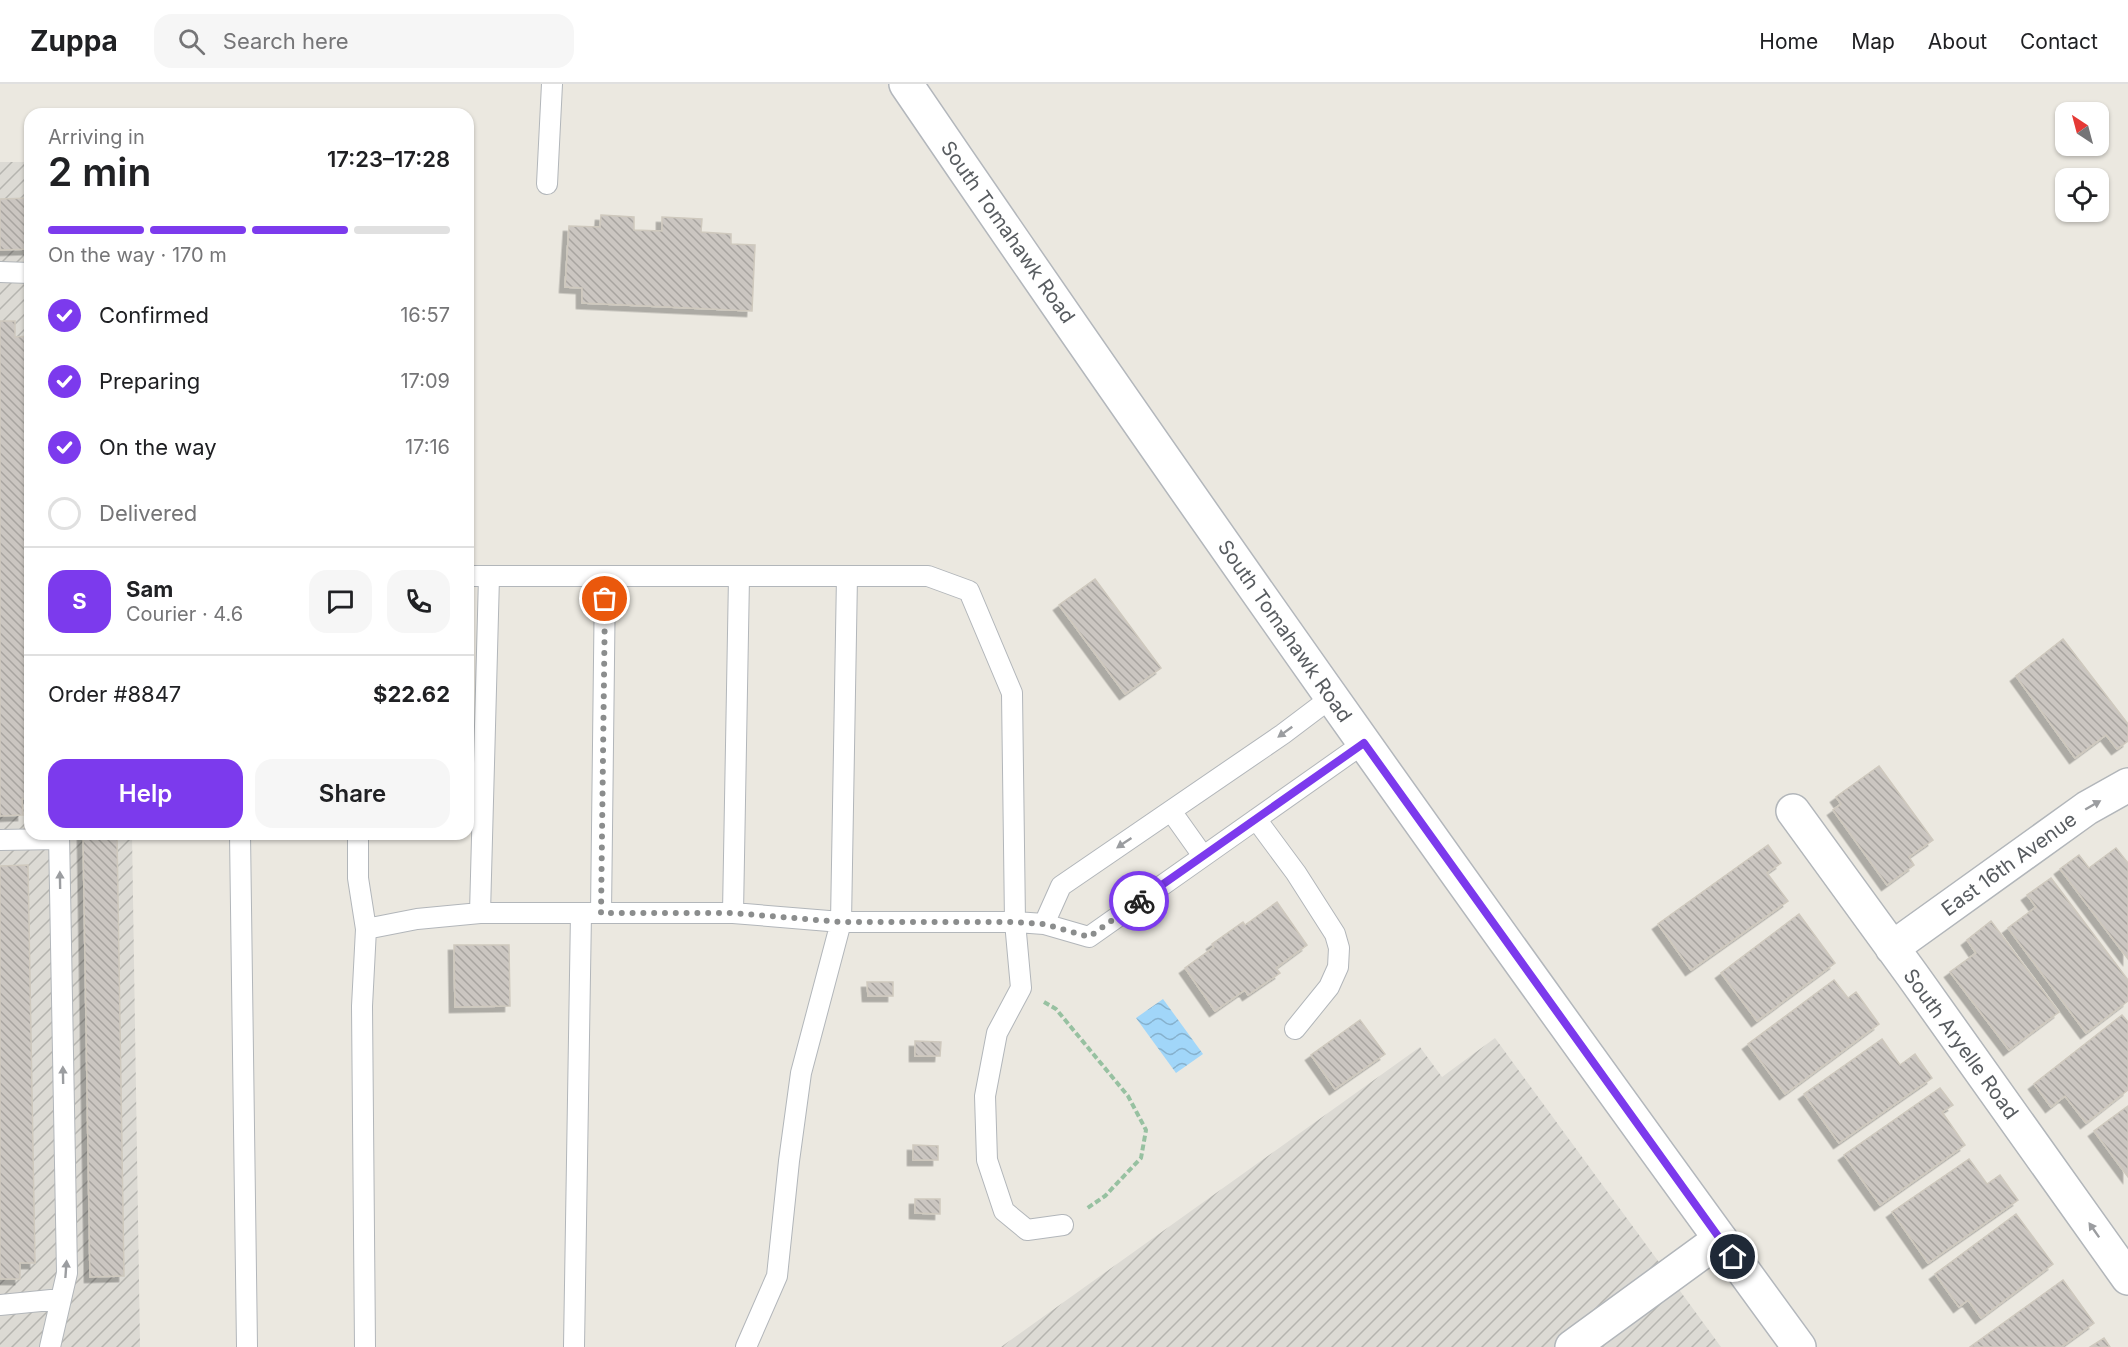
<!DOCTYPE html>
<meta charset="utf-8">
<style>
body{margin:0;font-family:Inter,sans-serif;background:#f6f6f6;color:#202124;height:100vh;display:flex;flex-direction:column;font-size:22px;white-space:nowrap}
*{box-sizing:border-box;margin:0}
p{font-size:20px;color:#757577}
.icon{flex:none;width:33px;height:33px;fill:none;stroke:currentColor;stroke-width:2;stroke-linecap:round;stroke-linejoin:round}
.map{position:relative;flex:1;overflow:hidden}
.side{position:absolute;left:24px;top:24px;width:450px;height:732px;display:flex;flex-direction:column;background:#fff;border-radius:18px;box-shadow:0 2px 4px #0004}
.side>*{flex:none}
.needle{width:39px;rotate:324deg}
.fabs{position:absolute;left:2055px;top:18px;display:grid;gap:12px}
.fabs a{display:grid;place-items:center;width:54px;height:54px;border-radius:12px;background:#fff;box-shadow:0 2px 4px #0004;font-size:30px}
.pin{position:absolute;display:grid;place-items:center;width:51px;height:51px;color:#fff;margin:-26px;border:3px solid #fff;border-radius:50%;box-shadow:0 2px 6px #0007}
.courier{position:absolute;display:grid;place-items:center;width:60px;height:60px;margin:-30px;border:4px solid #7c3aed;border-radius:50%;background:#fff;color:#222;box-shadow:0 2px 8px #0007}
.overview em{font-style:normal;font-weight:600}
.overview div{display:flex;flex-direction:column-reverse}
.overview{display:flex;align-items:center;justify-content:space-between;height:102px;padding:0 24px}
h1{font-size:39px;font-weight:600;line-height:45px}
.bar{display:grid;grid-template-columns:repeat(4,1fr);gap:9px 6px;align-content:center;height:72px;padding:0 24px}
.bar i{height:8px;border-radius:4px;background:#e0e0e0}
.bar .selected{background:#7c3aed}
.bar p{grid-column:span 4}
.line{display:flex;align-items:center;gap:15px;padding:0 24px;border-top:2px solid #e0e0e0}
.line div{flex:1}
.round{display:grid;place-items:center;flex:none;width:63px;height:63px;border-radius:18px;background:#f6f6f6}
ol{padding:0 24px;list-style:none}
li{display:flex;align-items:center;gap:18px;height:66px}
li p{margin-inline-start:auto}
li .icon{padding:6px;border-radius:50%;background:#7c3aed;color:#fff;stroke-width:4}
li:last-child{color:#757577}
li i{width:33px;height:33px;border:3px solid #e0e0e0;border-radius:50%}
.cta{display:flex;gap:12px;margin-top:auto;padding:12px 24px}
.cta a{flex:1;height:69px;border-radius:18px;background:#7c3aed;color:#fff;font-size:24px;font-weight:600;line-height:69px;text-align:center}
.cta a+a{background:#f6f6f6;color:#202124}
header{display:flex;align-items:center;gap:36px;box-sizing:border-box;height:84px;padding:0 30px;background:#fff;border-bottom:2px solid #e0e0e0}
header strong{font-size:28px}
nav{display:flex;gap:33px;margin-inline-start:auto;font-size:21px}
.search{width:420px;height:54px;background:#f6f6f6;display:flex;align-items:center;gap:15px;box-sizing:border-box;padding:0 21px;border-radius:18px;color:#757577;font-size:22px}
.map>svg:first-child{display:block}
</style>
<header>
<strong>Zuppa</strong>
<div class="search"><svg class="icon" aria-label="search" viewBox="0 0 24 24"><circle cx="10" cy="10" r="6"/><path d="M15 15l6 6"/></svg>Search here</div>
<nav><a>Home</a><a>Map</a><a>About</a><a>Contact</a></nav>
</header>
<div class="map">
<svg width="2128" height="1263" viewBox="0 0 2128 1263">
<defs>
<pattern id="industrial-furrows" width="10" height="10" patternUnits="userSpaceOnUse" patternTransform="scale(1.5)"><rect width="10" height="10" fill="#dcdad4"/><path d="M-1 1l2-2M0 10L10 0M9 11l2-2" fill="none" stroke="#b5b4af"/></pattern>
<pattern id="water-waves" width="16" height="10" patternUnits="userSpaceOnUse" patternTransform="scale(1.5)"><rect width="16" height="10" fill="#a1d6f9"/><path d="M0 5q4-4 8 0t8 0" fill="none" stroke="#86b1cd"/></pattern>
<pattern id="building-back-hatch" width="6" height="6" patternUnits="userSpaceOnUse" patternTransform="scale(1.5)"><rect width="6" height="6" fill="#cbc6c1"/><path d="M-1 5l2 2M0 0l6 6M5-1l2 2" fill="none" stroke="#a8a4a0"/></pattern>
<filter id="shadow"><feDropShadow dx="-5.5" dy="5.5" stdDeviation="0" flood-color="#0004"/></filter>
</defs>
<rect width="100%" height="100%" fill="#ebe8e0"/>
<path fill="url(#industrial-furrows)" d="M0,78H30V750H132L140,1263H0Z
M1495,954L1721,1263H1001L1420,963L1442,993Z"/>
<path fill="url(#water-waves)" d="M1163,915L1203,970L1176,989L1136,934Z"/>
<path fill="url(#building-back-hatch)" stroke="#cfc9be" stroke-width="1.5" filter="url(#shadow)" d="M30,114V165L0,166V115Z
M601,131L634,133V146L662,147V133L702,135L701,148L731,150V160L755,161L752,227L582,219V204L565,203L569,142L600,143Z
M0,237H15V253L29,252L30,308V714L22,715L23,731L0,732Z
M1095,495L1161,584L1125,610L1059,521Z
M2063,555L2128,640V657L2117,665L2106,651L2075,674L2016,592Z
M1879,682L1933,756L1909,773L1914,781L1887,801L1833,726L1841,720L1836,713Z
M83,750H117L124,1192L90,1193Z
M1768,761L1781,779L1767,789L1788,817L1691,886L1658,840Z
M2116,764L2128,779V875L2060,785L2079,771L2089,784Z
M28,781L35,1179H20V1195H0V782Z
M2051,794L2128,896V917L2086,949L2008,844L2036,823L2027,811Z
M1277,818L1307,861L1276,884L1280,889L1248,911L1245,906L1215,927L1185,884L1214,863L1212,860L1243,838L1245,841Z
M1799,830L1835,879L1757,937L1721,889Z
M1991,837L2059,928L2009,966L1950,888L1976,869L1967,856Z
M454,861H509L510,922L455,923Z
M1834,896L1848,914L1856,908L1879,940L1785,1010L1748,960Z
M867,898H893V912H868Z
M2122,931L2128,938V1006L2086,1039L2065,1012L2051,1023L2034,1000Z
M1360,936L1385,970L1335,1005L1311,971Z
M1882,955L1900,981L1915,970L1932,994L1839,1059L1804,1010Z
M915,957L941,958L940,972H915Z
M1940,1004L1953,1021L1942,1028L1965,1061L1880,1121L1844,1071Z
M2128,1022V1093L2094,1047Z
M913,1061L938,1062V1076H913Z
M1969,1075L1987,1100L2000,1091L2018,1116L1928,1179L1892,1128Z
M915,1115H940V1130L915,1129Z
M2016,1130L2053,1180L1981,1234L1968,1216L1959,1223L1935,1190Z
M2063,1196L2094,1239L2061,1263H1970Z
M2104,1254L2110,1263H2090Z"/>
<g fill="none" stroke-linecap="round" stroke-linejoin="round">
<g stroke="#b2b6ba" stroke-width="22">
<path id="service" d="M547,100L552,0
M0,188L30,189
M468,492H928L969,507L1012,609L1015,838L1021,904L997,949L985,1012L987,1076L1004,1127L1027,1146L1063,1141
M1171,727L1203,772
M1256,735L1296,789L1335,850L1339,864L1338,883L1329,903L1295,945
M240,750L247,1263
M358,750V794L366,845L362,922L365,1263
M0,756L59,755
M480,829L489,493
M601,829L605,493
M733,829L739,493
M1044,840L1061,802L1283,650L1332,613
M366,845L417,835L480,829H733L841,838H1015L1044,840L1089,853L1364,659
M0,1221L61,1215
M50,1263L67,1189L59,750
M574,1263L581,829
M746,1263L777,1192L789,1077L801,989L841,838L847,492"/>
</g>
<g stroke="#b2b6ba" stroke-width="36">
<path id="minor" d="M1793,727L1913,892L2128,1194
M1892,864L2087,724L2128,701
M1572,1263L1720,1155"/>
</g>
<g stroke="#b3b7bc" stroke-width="36">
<path id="secondary" d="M906,0C1196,426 1495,847 1799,1263"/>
</g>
<path stroke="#97c1a1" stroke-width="4" stroke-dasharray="6 3" stroke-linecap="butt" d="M1044,918L1056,925L1128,1012L1146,1046L1141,1074L1105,1112L1086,1125"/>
<use href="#service" stroke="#fff" stroke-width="20"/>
<use href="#minor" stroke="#fff" stroke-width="33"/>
<use href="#secondary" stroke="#fff" stroke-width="33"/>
</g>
<defs><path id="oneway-solid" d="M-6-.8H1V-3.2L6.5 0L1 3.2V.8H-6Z" transform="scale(1.5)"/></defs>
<g fill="#9b9da0">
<use href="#oneway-solid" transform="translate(1285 648) rotate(144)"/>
<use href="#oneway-solid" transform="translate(2093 721) rotate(-30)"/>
<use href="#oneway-solid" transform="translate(1124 759) rotate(146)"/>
<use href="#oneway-solid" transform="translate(60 796) rotate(-91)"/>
<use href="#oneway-solid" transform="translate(63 991) rotate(-91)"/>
<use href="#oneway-solid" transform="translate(2094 1146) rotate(-125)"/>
<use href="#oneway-solid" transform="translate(66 1185) rotate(-86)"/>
</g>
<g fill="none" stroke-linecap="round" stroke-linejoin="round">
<path stroke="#8b8d8d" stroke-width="6" stroke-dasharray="0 10.8" d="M605,515L601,829H733L841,838H1015L1044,840L1089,853L1139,817"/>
<path stroke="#7c3aed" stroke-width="8" d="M1139,817L1364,659L1733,1173"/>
</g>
<g text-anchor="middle" stroke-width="6" stroke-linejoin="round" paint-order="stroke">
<g font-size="20" fill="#585c60" stroke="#fff">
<text transform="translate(1008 148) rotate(55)" y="7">South Tomahawk Road</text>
<text transform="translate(1285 547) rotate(55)" y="7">South Tomahawk Road</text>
<text transform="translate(2009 780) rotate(-36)" y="7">East 16th Avenue</text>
<text transform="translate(1961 960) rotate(54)" y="7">South Aryelle Road</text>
</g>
</g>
</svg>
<div class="fabs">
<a><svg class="needle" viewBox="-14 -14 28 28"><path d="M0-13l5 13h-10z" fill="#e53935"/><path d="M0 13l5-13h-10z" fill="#757577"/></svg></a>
<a><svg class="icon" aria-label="locate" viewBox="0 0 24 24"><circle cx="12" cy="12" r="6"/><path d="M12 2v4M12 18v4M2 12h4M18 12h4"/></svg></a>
</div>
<div class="pin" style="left:605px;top:515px;background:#ea580c"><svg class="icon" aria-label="bag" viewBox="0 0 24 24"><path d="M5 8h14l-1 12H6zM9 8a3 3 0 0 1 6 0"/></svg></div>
<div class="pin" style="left:1733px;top:1173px;background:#1f2937"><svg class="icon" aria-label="home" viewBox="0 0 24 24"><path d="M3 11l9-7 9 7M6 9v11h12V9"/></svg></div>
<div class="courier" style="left:1139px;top:817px"><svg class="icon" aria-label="bike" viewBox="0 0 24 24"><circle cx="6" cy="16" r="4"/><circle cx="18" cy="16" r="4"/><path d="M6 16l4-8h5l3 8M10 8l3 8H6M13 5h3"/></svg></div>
<section class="side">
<div class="overview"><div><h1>2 min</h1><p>Arriving in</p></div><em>17:23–17:28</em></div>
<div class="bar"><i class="selected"></i><i class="selected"></i><i class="selected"></i><i></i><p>On the way · 170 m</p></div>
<ol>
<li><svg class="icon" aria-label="check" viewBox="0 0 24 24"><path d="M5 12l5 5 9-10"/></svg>Confirmed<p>16:57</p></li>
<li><svg class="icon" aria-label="check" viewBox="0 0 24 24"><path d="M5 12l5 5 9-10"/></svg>Preparing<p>17:09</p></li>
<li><svg class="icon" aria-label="check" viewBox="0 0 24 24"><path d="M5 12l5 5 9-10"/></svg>On the way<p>17:16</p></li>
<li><i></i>Delivered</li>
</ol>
<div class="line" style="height:108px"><b class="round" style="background:#7c3aed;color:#fff">S</b><div><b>Sam</b><p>Courier · 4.6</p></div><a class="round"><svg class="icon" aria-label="chat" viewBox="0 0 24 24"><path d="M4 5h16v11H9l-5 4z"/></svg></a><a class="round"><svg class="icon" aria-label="phone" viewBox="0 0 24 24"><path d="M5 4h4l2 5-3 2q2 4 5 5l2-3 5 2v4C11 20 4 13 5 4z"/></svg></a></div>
<div class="line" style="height:78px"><div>Order #8847</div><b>$22.62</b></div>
<div class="cta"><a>Help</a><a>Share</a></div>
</section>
</div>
